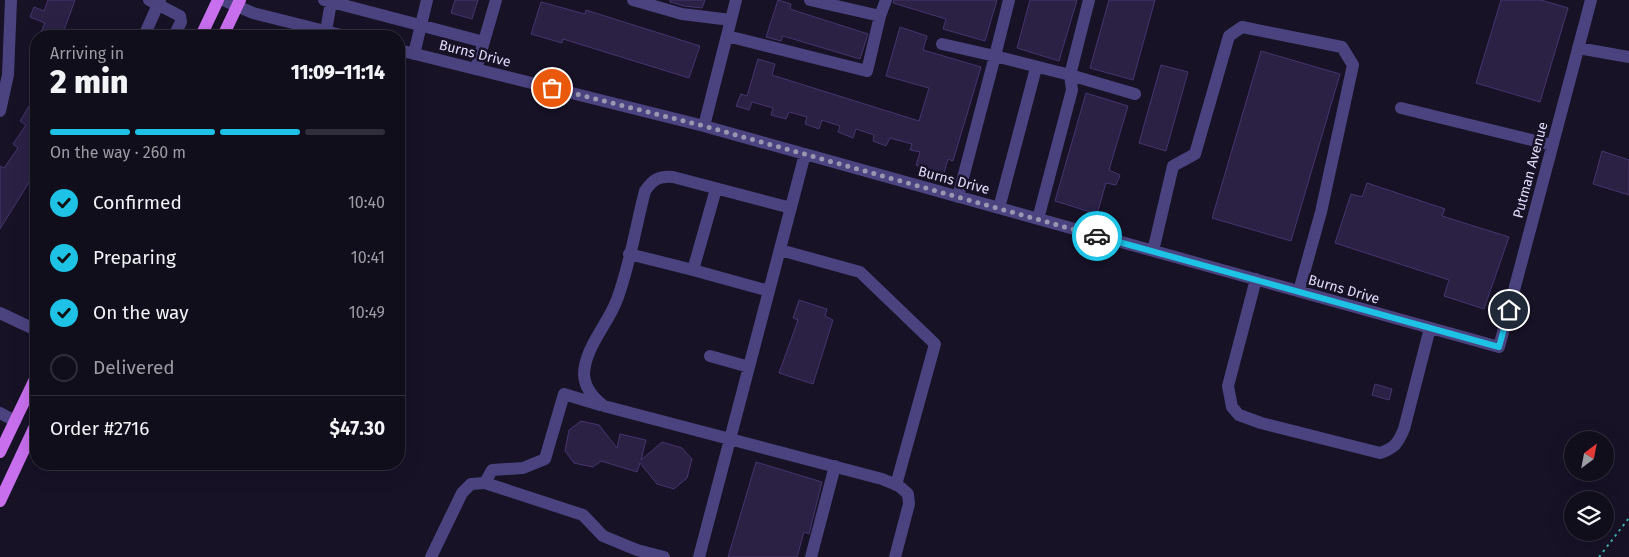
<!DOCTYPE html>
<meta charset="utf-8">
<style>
body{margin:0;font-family:"Fira Sans",sans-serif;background:#1e1c29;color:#f1f3f6;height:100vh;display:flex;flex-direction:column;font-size:19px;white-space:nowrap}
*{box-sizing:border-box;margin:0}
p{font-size:16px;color:#9c9ca3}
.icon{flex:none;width:28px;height:28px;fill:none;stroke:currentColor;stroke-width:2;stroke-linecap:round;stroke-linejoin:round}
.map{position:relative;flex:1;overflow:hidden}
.details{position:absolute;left:30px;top:30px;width:375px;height:440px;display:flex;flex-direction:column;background:#110e1c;border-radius:20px;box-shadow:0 5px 20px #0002,0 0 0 1px #302e3b}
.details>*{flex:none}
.needle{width:32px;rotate:32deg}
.controls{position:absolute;left:1564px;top:431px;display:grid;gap:10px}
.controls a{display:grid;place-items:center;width:50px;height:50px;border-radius:50%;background:#110e1c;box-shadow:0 5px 20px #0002,0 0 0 1px #302e3b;font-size:25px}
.pin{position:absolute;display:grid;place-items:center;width:42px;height:42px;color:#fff;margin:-21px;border:2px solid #fff;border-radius:50%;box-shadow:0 1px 5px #0007}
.courier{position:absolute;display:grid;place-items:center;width:50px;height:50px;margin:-25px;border:4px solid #1dc2e5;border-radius:50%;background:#fff;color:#222;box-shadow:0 1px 6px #0007}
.head em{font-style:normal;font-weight:800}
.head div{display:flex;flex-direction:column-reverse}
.head{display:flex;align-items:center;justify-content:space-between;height:85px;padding:0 20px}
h1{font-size:32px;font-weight:800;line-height:38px}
.bar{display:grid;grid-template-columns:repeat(4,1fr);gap:8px 5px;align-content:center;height:60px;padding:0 20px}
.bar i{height:6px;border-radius:4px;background:#302e3b}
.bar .current{background:#1dc2e5}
.bar p{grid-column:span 4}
.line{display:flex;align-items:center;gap:12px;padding:0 20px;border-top:1px solid #302e3b}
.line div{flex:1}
ol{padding:0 20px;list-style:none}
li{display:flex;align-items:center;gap:15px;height:55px}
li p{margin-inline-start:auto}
li .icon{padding:5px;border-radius:50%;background:#1dc2e5;color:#111;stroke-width:4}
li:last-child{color:#9c9ca3}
li i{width:28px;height:28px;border:2px solid #302e3b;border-radius:50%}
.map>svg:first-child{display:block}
</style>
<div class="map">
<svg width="1629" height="557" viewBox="0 0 1629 557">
<rect width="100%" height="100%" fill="#171226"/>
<path fill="#2a2145" stroke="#45356e" d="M48,0H75L62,36H39L45,23L30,17L34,7L44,11Z
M455,0H478L472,19L451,13Z
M670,0H705L702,8L684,6L670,2Z
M778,0L791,4L790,9L868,34L860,59L783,36L781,41L766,37Z
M894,0H997L985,41L943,29L946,19L893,3Z
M1030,0H1077L1059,61L1017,48Z
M1109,0H1155L1133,80L1090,68Z
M1501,0H1541L1568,8L1540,102L1476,83Z
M541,2L585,14L586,10L700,46L689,78L563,39L562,43L531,34Z
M900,27L927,36L923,50L981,67L953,161L948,159L944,173L916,165L920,152L910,150L912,144L890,138L886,146L873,141L874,135L856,129L853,138L838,132L840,126L822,120L819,129L805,124L807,117L789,112L786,119L771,115L773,108L752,102L749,110L736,106L741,94L747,96L758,59L775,64L772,75L919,121L929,88L886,76Z
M1261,51L1340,74L1291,241L1212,218Z
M1161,65L1188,72L1166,151L1139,143Z
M1086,93L1128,106L1109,170L1120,175L1116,185L1106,183L1097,214L1055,201Z
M29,106L36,110V171L0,229V166L4,168L18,148L13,144L26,125L20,121Z
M1602,151L1629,160V195L1593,184Z
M1367,183L1445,209L1442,216L1509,237L1484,309L1444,296L1449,280L1335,243L1351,194L1362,197Z
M799,300L827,309L825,316L833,320L813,384L779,373L798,320L793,318Z
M1375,384L1392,389L1389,400L1372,395Z
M581,421L599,425L617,448L620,434L646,440L641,460L662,442L682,448L692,459L687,478L674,489L657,484L640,463L637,472L601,461L593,467L574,463L565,451L569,430Z
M756,462L822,482L809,534L804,532L797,557H728Z"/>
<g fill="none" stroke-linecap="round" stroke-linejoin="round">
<path stroke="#3eabac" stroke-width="2" stroke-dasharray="2.5 4" stroke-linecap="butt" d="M1599,557L1629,518"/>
<path stroke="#4a437f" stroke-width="12" d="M149,0L180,16L181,22L174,36
M223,0L253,13L345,36
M324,0L484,42
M633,0L682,14L731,20
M810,0L880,16L886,0
M1089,0L1070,75L1135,94
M326,31L331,2
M144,36L160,0
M727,36L867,71L880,16
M942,44L995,56L1009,0
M1578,48L1629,57
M399,50L704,126L1499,347L1591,0
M414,54L427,0
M476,69L496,0
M1401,108L1552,145
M0,111L8,75L11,0
M704,126L736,0
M716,189L693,270L769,291
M958,197L995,56L1070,75L1072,90L1038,219
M791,208L673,177C659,176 653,179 645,191C636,225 629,270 616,302C607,325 584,349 584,375C585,389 593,398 604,406L882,479L899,486L908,494L909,504L895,557
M999,208L1036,68
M780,250L860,272L935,344L896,485
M1153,251L1173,166L1195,154L1229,36L1242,27L1342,47L1353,65L1321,212L1299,291
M629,254L693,270
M1256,279L1228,386L1232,407L1239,415L1261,423L1380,453C1395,448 1398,443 1404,429L1430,328
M0,313L36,330
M710,356L749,367
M600,405L564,394L545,459L523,468L492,470L485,483L583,515L603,536L637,550L664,557
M0,413L15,421
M431,557L462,493L471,484L485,483
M699,557L805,154
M811,557L835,466"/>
<path stroke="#c86fee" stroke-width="12" d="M201,36L218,0
M223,36L240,0
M0,452L36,377
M0,501L36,424"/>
</g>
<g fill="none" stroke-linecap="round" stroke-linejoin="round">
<path stroke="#9a95b0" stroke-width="5" stroke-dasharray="0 9" d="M552,88L704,126L1097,236"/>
<path stroke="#1dc2e5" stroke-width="6" d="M1097,236L1499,347L1509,310"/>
</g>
<g text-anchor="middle" stroke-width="5" stroke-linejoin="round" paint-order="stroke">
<g font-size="14" fill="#e1dbfb" stroke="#171226">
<text transform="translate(475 53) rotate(14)" y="5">Burns Drive</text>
<text transform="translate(1530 170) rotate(-75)" y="5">Putman Avenue</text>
<text transform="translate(954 180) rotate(15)" y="5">Burns Drive</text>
<text transform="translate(1344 289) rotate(16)" y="5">Burns Drive</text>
</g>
</g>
</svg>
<div class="controls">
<a><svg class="needle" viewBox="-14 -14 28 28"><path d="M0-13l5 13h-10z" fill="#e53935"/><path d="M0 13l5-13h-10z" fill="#9c9ca3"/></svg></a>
<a><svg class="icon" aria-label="layers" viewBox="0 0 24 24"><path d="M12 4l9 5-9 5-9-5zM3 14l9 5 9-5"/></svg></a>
</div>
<div class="pin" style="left:552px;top:88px;background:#ea580c"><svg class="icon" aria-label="bag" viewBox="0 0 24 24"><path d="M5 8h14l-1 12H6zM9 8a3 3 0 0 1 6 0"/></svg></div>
<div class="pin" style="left:1509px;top:310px;background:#1f2937"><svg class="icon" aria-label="home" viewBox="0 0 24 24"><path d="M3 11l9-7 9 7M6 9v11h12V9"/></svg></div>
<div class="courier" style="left:1097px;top:236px"><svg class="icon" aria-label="car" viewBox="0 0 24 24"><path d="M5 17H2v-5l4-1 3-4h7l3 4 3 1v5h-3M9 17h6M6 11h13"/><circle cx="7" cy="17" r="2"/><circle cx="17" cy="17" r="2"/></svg></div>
<section class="details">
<div class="head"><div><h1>2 min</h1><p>Arriving in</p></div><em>11:09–11:14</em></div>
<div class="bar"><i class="current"></i><i class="current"></i><i class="current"></i><i></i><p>On the way · 260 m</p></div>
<ol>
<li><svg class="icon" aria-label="check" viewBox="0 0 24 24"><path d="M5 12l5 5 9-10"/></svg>Confirmed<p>10:40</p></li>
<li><svg class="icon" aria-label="check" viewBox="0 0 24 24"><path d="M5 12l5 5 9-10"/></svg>Preparing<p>10:41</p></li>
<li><svg class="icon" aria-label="check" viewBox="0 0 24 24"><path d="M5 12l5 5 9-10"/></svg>On the way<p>10:49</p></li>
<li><i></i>Delivered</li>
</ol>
<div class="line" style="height:65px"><div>Order #2716</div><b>$47.30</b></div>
</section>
</div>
